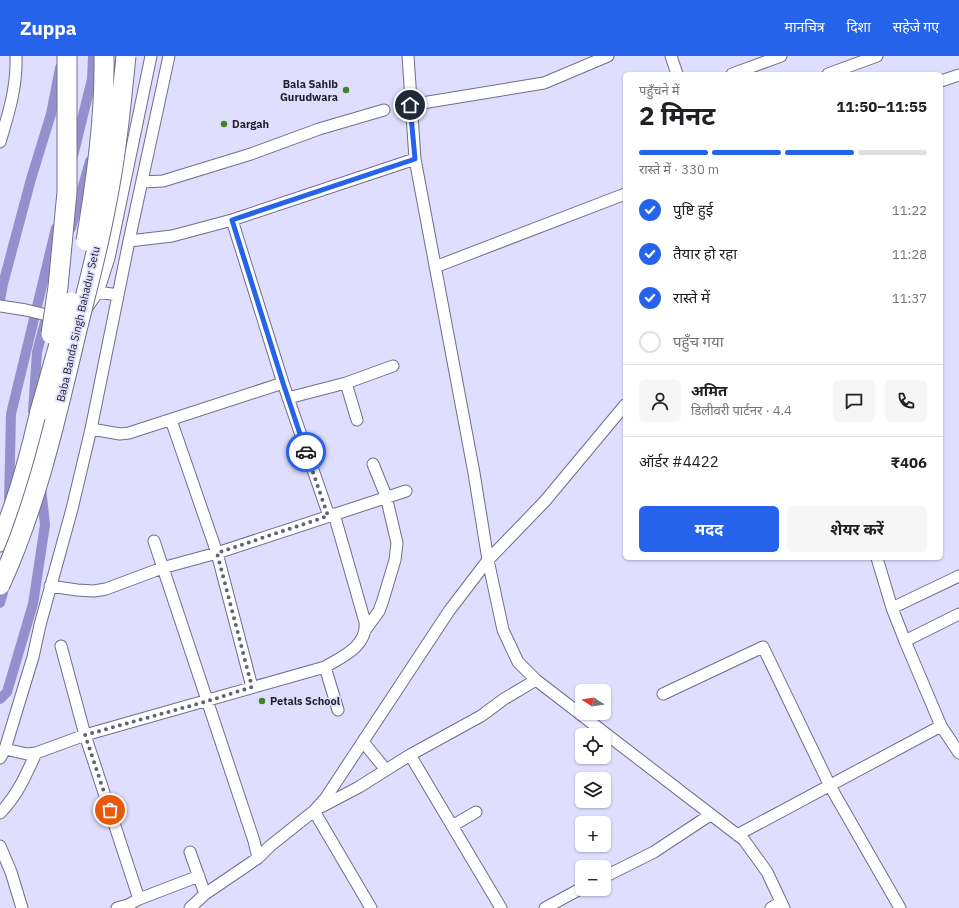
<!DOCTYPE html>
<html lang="hi">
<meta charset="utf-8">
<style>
body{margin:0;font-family:"IBM Plex Sans","Noto Sans Devanagari",sans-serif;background:#f6f6f6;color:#202124;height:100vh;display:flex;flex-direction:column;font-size:15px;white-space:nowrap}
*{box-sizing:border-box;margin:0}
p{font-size:13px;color:#757577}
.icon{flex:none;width:22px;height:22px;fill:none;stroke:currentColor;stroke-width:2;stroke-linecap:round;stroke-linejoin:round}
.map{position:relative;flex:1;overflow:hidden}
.side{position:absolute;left:623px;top:16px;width:320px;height:488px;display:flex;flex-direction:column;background:#fff;border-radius:6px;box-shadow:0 1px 3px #0004}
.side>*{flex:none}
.needle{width:26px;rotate:282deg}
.buttons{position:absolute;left:575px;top:628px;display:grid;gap:8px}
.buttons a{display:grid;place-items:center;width:36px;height:36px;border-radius:6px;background:#fff;box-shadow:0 1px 3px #0004;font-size:20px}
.pin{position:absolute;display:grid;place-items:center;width:34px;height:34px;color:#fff;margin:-17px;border:2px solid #fff;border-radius:50%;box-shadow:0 1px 4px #0007}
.courier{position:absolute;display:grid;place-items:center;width:40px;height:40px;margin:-20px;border:3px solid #2563eb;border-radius:50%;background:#fff;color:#222;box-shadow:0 1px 5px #0007}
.summary em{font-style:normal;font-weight:700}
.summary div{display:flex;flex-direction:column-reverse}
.summary{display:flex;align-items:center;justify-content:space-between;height:68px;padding:0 16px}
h1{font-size:26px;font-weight:700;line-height:30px}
.bar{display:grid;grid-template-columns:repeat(4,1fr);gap:6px 4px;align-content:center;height:48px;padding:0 16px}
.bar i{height:5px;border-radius:3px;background:#e0e0e0}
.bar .active{background:#2563eb}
.bar p{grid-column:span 4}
.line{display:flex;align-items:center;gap:10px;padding:0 16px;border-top:1px solid #e0e0e0}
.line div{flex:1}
.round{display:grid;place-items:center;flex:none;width:42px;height:42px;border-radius:6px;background:#f6f6f6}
ol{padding:0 16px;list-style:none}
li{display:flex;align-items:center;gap:12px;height:44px}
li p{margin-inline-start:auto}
li .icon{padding:4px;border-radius:50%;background:#2563eb;color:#fff;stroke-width:4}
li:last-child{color:#757577}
li i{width:22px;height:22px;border:2px solid #e0e0e0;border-radius:50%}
.action{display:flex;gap:8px;margin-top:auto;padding:8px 16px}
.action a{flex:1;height:46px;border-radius:6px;background:#2563eb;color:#fff;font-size:16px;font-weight:700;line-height:46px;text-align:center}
.action a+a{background:#f6f6f6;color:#202124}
header{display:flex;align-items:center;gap:24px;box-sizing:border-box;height:56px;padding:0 20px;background:#2563eb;color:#fff}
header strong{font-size:19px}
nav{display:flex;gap:22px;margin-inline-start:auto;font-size:14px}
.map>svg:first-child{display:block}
</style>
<header>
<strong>Zuppa</strong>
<nav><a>मानचित्र</a><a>दिशा</a><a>सहेजे गए</a></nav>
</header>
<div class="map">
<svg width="959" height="852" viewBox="0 0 959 852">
<rect width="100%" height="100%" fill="#e0defe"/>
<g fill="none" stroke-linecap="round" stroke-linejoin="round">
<path stroke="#9590cd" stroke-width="10" d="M73,100L92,23L93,0
M71,172L90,105
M0,244L3,228L31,123L51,58L60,12
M33,355L37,296L45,266
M9,446L11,358L56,172
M0,547L6,526
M0,643L7,636L33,548L45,469L41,431"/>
<g stroke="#706e8a" stroke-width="13">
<path id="minor" d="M408,0L415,103L474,417L488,504L503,574L518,606L536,624L744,784L767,816L784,852
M671,0L677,18
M732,18L781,0
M828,18L877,0
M941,25L959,19
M410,49L544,27L608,0
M0,86C9,56 17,31 16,0
M142,126L163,125L251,98L319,73L384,54
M232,164L283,327L329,460
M129,185L172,180L232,164L415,103
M435,211L625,138
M98,236L118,239
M0,250L26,254L59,262
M86,253L98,236L109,202L151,0
M346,327L357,364
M288,342L346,327L393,310
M171,364L217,497L252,631
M91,373L120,378L129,377L283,327
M154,485L254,785L258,802
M877,502L892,552L905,585L941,670L959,697
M50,530L77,534L94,535L106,533L162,512L217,497L406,435
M892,552L959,520
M366,573L379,555L383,544L395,504L397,487L386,440L373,408
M905,585L959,558
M61,590L85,679L139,843
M325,611L338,654
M663,638L763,591L830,730L900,852
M364,687L386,714L410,699L501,852
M5,693L27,698L36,697L85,679L325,611C342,601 368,590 365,566L334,458
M410,699L481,660L504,643L536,624
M0,702L5,693L33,601L40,569L72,453L91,373L129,185L169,0
M321,751L359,731L386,714
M314,755L371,852
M0,757C17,740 26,719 36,697
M452,770L476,756
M737,779L941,670
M0,790L11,816L22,852
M190,796L205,838
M604,821L654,796L710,759
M117,852L128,849L139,843L199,820
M190,852L205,838L258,802L270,790L314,755L325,743L449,555L488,504L545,445L625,349
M545,852L582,832
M771,852L781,846"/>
</g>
<g stroke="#706e8a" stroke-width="21">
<path id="trunk" d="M0,486C18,444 30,399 40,355"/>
</g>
<use href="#minor" stroke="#fff" stroke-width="11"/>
<use href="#trunk" stroke="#fff" stroke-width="19"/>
<g stroke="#706e8a" stroke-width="21" stroke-linecap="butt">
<path id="trunk-bridge" d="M86,185C96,124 105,62 104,0
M51,278L58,231L67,136V0
M40,355L71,246
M0,529C34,455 53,375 72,295C83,247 97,199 106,150C116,101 121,50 126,0"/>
</g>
<use href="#trunk-bridge" stroke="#fff" stroke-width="19"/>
</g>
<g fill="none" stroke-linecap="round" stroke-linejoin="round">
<path stroke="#636274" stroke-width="4" stroke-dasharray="0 7.2" d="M110,754L85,679L208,645L252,631L217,497L328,460L306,396"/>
<path stroke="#2563eb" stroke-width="5" d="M306,396L283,327L232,164L415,103L410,49"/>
</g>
<g fill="#428425" stroke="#e0defe" stroke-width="1.5">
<circle cx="346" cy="34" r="4"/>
<circle cx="224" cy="68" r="4"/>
<circle cx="262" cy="645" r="4"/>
</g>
<g text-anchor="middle" stroke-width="3.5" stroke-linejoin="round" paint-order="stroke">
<g font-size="11" font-weight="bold" fill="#1f1f2a" stroke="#e0defe" text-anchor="start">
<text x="338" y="32" text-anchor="end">Bala Sahib<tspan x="338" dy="13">Gurudwara</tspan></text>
<text x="232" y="72">Dargah</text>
<text x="270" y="649">Petals School</text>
</g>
<g font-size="11" fill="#1f1f2a" stroke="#e0defe">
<text transform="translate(78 268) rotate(-77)" y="4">Baba Banda Singh Bahadur Setu</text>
</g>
</g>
</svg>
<div class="buttons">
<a><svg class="needle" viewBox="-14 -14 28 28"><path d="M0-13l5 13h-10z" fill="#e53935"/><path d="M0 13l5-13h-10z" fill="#757577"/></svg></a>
<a><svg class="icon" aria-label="locate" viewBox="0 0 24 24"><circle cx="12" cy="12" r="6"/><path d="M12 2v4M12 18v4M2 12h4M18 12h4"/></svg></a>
<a><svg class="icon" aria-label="layers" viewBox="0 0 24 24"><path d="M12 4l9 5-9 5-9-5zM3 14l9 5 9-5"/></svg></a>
<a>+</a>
<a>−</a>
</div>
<div class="pin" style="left:110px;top:754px;background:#ea580c"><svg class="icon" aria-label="bag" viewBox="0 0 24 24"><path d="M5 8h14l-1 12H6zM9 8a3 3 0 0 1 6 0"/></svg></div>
<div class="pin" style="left:410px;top:49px;background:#1f2937"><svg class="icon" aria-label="home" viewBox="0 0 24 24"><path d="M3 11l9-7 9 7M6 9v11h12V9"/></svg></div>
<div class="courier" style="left:306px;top:396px"><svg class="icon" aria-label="car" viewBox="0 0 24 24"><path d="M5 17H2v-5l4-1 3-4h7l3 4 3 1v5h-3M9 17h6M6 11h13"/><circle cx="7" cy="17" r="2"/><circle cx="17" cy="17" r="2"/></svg></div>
<section class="side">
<div class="summary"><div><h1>2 मिनट</h1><p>पहुँचने में</p></div><em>11:50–11:55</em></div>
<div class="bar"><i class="active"></i><i class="active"></i><i class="active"></i><i></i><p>रास्ते में · 330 m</p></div>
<ol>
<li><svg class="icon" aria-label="check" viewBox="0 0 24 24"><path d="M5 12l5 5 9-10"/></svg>पुष्टि हुई<p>11:22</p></li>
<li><svg class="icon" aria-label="check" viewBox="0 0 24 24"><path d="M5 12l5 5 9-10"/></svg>तैयार हो रहा<p>11:28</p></li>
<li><svg class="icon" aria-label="check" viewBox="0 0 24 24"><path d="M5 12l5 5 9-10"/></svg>रास्ते में<p>11:37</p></li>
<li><i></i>पहुँच गया</li>
</ol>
<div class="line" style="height:72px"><a class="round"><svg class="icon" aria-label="person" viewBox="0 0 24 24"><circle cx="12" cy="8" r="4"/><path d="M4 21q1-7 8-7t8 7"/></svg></a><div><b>अमित</b><p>डिलीवरी पार्टनर · 4.4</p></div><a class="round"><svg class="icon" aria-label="chat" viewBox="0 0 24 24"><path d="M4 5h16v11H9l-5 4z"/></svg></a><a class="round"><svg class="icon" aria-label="phone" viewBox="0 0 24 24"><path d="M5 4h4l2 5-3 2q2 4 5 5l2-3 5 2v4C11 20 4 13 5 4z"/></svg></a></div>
<div class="line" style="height:52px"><div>ऑर्डर #4422</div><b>₹406</b></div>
<div class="action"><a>मदद</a><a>शेयर करें</a></div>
</section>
</div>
